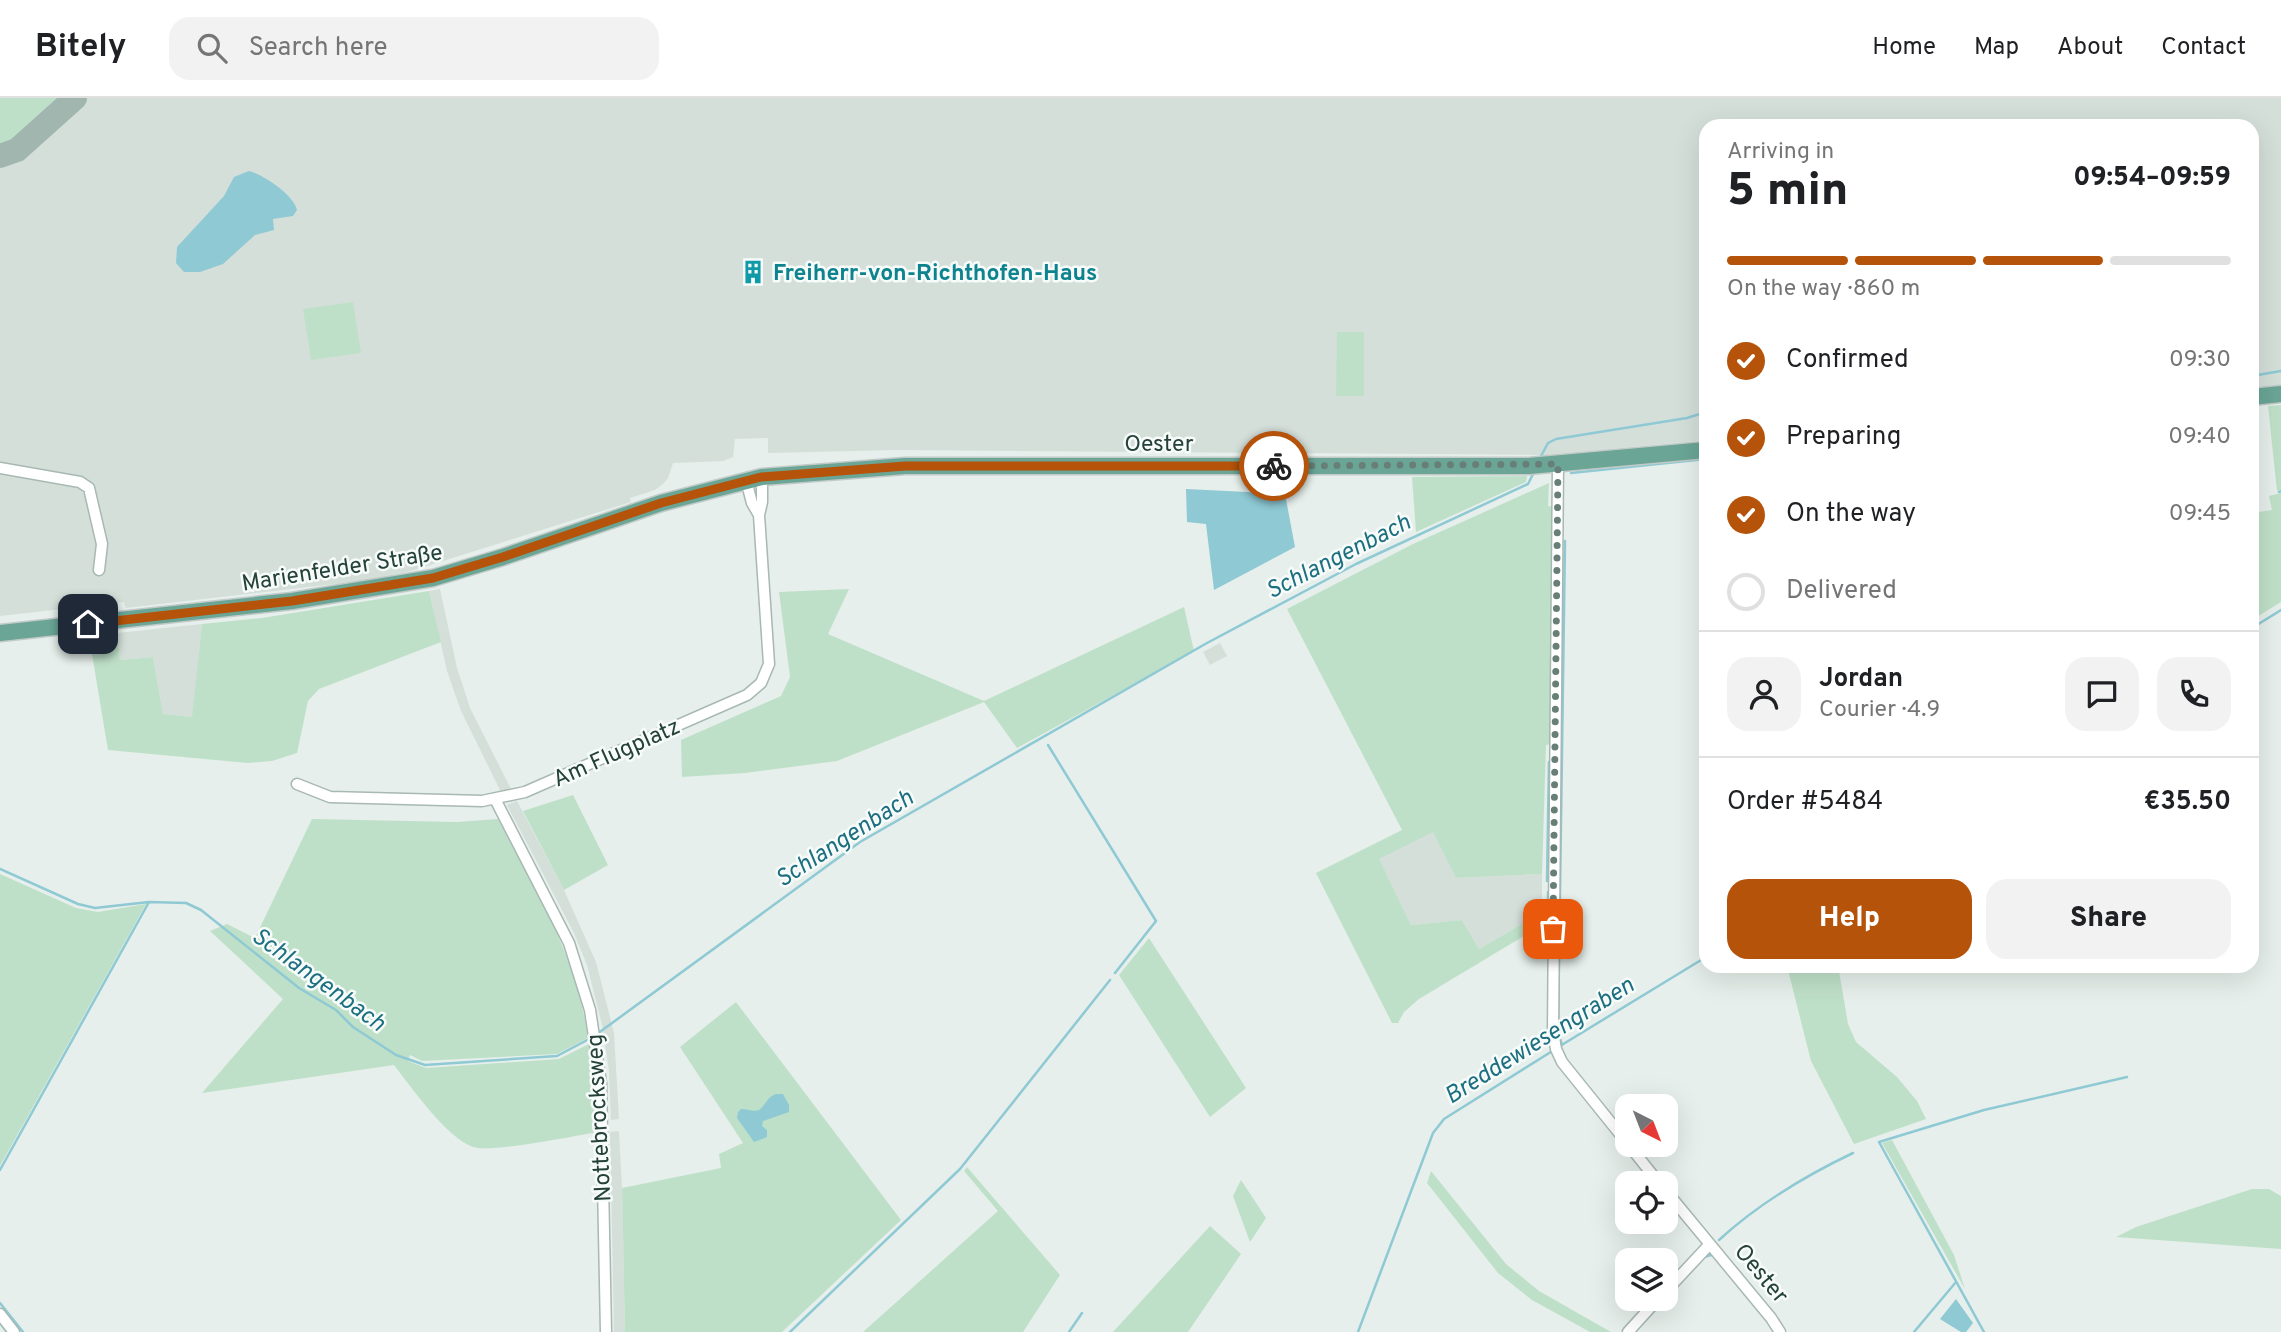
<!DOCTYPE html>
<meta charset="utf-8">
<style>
body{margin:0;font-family:Overpass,sans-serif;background:#f2f2f2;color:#202124;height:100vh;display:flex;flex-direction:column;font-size:26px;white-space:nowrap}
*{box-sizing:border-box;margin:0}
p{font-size:23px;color:#757577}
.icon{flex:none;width:38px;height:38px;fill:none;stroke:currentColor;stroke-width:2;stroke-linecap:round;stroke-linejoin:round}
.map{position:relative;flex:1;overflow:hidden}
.panel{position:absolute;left:1699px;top:21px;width:560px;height:854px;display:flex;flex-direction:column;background:#fff;border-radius:21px;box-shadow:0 7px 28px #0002}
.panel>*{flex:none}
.needle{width:46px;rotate:138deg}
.tools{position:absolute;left:1615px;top:996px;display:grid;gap:14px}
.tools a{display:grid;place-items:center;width:63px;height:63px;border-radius:14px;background:#fff;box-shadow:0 7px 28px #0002;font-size:35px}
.pin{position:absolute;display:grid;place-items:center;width:60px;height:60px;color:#fff;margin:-30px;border-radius:14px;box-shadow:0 4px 10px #0006}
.courier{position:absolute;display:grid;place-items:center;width:70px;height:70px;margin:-35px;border:5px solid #b45309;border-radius:50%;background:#fff;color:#222;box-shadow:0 2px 9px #0007}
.headline em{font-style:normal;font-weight:800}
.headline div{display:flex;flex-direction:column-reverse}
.headline{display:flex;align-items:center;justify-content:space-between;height:119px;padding:0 28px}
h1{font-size:46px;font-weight:800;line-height:52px}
.bar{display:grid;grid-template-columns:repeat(4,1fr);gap:10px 7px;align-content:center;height:84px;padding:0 28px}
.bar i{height:9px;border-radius:5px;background:#e0e0e0}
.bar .active{background:#b45309}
.bar p{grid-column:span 4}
.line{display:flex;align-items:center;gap:18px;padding:0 28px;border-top:2px solid #e0e0e0}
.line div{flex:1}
.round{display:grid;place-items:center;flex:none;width:74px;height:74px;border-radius:21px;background:#f2f2f2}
ol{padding:0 28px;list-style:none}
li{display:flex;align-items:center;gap:21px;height:77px}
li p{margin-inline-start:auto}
li .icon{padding:7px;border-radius:50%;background:#b45309;color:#fff;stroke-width:4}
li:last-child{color:#757577}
li i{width:38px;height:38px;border:4px solid #e0e0e0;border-radius:50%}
.primary-button{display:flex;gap:14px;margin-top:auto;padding:14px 28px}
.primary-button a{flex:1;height:80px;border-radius:21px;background:#b45309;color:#fff;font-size:28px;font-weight:800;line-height:80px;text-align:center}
.primary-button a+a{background:#f2f2f2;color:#202124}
header{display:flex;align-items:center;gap:42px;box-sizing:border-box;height:98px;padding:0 35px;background:#fff;border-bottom:2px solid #e0e0e0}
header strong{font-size:33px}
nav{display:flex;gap:38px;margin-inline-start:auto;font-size:24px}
.search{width:490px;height:63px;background:#f2f2f2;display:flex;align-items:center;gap:18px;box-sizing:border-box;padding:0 24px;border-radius:21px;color:#757577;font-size:26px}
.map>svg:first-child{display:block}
</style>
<header>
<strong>Bitely</strong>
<div class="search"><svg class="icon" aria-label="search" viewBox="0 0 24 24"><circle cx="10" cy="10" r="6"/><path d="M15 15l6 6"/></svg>Search here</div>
<nav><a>Home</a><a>Map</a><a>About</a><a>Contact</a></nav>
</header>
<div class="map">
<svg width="2281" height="1234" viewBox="0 0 2281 1234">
<rect width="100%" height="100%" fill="#e6efeb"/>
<path fill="#d4dfda" d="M0,0H2281V287L2252,290V28H1706V342L1547,357L897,352L768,355V340L735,341L733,359L723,363L673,365L668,380L663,386L655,392L630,400L631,404L411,473L361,483L126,510L124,504L0,518Z
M440,491L457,570L470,610L511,691L501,694L461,613L447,573L429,493Z
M202,526L193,619L163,616L153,559L120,562L117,535Z
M1220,545L1227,558L1210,567L1203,554Z
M517,703L564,792L596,864L614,935L619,1021L611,1022L609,973L602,927L587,867L574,835L507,707Z
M1433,733L1456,780L1542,776V814L1479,851L1462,822L1411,827L1378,760Z
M619,1033L622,1090L625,1234H614L610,1034Z"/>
<path fill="#bfe0c8" d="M0,0H59L0,54Z
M353,204L361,255L311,262L303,211Z
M1337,234H1364V298H1336Z
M2281,307V392L2277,393L2268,308Z
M1527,378L1526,384L1416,434L1412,379Z
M1549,385L1548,408L1554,409L1551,646L1546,647L1542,776L1456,780L1433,734L1379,761L1411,827L1462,822L1479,851L1542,814V827L1419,901L1404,914L1398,925H1392L1316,775L1402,732L1287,511L1413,446Z
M2281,395V504L2252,522V415L2272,412L2269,398Z
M849,491L828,536L984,603L1184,509L1194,553L1017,650L984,604L837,663L745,675L682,679L681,642L781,598L790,579L779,494Z
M429,493L441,544L319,591L308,603L297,655L272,663L248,665L108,652L89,538L117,535L120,562L153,559L163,616L192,619L202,526L262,520Z
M573,697L608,767L564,792L523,713Z
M312,721L457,724L498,721C536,791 577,860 588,940L557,956L422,963L410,957L408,963L426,970L559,961L591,945L596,986L598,1034C574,1038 491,1055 473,1049C447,1040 411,989 394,967L202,995L283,901L210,833L227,826L255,840Z
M0,776L76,810L98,814L146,806L0,1068Z
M1149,840L1246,990L1210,1019L1119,877Z
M1787,868H1844V871L1839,873L1848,926L1856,944L1897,979L1917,1003L1926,1021L1854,1046L1811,963Z
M736,904L901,1122L782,1234H625L622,1090L721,1070L719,1056L743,1045L680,949Z
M1892,1042L1954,1157L1965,1191L1882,1045Z
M967,1069L1060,1177L1023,1234H863L998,1113L964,1073Z
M1431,1073L1506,1166L1539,1193L1611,1234H1590L1532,1202L1498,1175L1427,1085Z
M1241,1082L1266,1120L1250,1144L1233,1098Z
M2252,1091H2269L2281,1098V1151L2116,1139L2136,1129Z
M1210,1128L1241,1156L1188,1234H1113Z"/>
<path fill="#8ec9d4" d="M249,73C264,77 294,97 297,112L293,118L273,121L274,132L255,137L223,166L200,174H184L176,165L177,149L224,98L234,79Z
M1186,391L1285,396L1295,449L1214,492L1206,426L1187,424Z
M776,996H783L789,1007V1014L763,1023L762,1028L767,1032V1039L754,1044L737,1020L738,1014L741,1011C747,1011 754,1014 759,1012C766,1007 767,999 776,996Z
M1956,1201L1973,1225L1966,1234H1961L1940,1221Z"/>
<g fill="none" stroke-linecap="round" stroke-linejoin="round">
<path stroke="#8ec9d4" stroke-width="2.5" d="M2252,278L2281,273
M1540,360L1548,345L1556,341L1687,320L1706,314
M1571,375L1706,361
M2279,394L2281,393
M2252,530L2281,512
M1048,647L1156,823L1115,875
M0,771L78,806L95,810L149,804L186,805L201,812L299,890L336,912L353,929L396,957L425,967L557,958L591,940
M1547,783L1549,664
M1548,794V817
M597,936L860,744L1207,545L1356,466L1528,386L1535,372
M1562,947L1558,935L1565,443
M1560,948L1706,859
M0,1072L149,804
M1719,1142C1757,1107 1807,1077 1853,1055
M1704,1159L1711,1157
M1682,1169L1699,1151
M0,1205L23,1234
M0,1225L7,1234
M1638,1230L1665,1200
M790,1234L960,1071L1110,882
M1069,1234L1082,1215
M1358,1234L1433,1035L1444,1021L1554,952
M1914,1234L1956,1184
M1984,1234L1879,1044L1984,1012L2127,979"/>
<path stroke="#a2b6b0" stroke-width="24" d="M0,58L17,52L75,0"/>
<g stroke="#a8b8b2" stroke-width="13">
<path id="street" d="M1558,366L1553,934L1556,951L1562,964L1628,1046
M0,370L80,384L89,390L102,446L99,472
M746,382L752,405L759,417
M297,686L330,699L482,703L525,694L747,597L761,585L769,566L759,417L762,404V379
M495,701L569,845L590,912L601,985L606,1234
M1628,1046L1659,1085
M1666,1093L1771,1220L1780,1234
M1666,1193L1709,1147
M0,1216L14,1234
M1628,1234L1659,1200"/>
</g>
<g stroke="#c2cac8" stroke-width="19">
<path id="primary" d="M2252,299L2281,296
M0,535L292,503L433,480L503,459L661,405L762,379L905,368H1529L1706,352"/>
</g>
<use href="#street" stroke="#fff" stroke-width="10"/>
<use href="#primary" stroke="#6aa596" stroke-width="16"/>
</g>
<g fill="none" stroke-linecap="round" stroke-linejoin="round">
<path stroke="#687f78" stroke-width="7" stroke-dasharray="0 12.6" d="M1274,368L1558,366L1553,831"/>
<path stroke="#b45309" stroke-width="9" d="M88,526L292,503L433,480L503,459L661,405L761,379L905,368H1274"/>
</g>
<defs>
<g id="building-bare" transform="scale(1.89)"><path d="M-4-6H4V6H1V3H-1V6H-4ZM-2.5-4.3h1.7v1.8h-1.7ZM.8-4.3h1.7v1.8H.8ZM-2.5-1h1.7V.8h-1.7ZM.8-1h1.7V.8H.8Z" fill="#0f9aa8" stroke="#f7fbf9" stroke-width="2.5" paint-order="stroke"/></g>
</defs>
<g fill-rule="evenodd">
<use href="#building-bare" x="753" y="174"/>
</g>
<g text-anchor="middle" stroke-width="5" stroke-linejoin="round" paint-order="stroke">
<g font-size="23" font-weight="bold" fill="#0d838f" stroke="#f7fbf9" text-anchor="start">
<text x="773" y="182">Freiherr-von-Richthofen-Haus</text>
</g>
<g font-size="23" fill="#24423a" stroke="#f7fbf9">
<text x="1159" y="353">Oester</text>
<text transform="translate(342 469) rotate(-9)" y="8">Marienfelder Straße</text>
<text transform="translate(616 654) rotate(-24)" y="8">Am Flugplatz</text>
<text transform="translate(598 1020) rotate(-93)" y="8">Nottebrocksweg</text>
<text transform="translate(1762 1175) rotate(50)" y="8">Oester</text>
</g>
<g font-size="24" font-style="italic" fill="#1c6f80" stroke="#f7fbf9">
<text transform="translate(1338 458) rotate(-27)" y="8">Schlangenbach</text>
<text transform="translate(844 740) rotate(-33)" y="8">Schlangenbach</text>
<text transform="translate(319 881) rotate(36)" y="8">Schlangenbach</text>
<text transform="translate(1539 942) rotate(-32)" y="8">Breddewiesengraben</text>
</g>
</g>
</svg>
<div class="tools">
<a><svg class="needle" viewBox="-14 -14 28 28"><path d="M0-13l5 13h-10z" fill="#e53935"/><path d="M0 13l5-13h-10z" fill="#757577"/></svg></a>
<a><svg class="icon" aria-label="locate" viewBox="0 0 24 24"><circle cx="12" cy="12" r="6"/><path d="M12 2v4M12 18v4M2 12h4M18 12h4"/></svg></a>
<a><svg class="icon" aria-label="layers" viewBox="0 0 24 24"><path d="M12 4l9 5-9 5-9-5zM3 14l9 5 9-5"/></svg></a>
</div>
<div class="pin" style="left:1553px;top:831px;background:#ea580c"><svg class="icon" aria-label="bag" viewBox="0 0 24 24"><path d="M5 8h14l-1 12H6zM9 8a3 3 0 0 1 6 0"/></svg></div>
<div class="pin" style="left:88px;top:526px;background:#1f2937"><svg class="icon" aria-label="home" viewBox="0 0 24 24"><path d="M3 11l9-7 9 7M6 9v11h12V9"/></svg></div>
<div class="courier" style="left:1274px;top:368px"><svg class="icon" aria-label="bike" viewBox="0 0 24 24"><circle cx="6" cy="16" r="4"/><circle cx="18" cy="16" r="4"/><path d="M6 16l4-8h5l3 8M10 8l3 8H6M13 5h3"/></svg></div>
<section class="panel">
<div class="headline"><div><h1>5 min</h1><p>Arriving in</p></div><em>09:54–09:59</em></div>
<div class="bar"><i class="active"></i><i class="active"></i><i class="active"></i><i></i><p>On the way · 860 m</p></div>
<ol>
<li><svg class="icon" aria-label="check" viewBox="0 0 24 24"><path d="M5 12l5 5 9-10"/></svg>Confirmed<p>09:30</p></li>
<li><svg class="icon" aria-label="check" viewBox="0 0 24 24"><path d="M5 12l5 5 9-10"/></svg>Preparing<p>09:40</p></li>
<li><svg class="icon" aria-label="check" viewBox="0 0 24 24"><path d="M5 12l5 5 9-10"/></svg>On the way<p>09:45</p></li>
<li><i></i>Delivered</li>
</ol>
<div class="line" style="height:126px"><a class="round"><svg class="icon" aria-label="person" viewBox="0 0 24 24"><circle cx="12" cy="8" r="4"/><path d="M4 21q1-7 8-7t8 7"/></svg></a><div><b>Jordan</b><p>Courier · 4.9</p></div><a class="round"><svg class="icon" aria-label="chat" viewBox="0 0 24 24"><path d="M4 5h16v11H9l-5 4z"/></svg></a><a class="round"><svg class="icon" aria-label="phone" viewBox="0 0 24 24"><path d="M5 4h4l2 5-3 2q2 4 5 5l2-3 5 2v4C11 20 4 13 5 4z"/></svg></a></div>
<div class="line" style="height:91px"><div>Order #5484</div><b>€35.50</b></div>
<div class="primary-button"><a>Help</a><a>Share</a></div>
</section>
</div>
